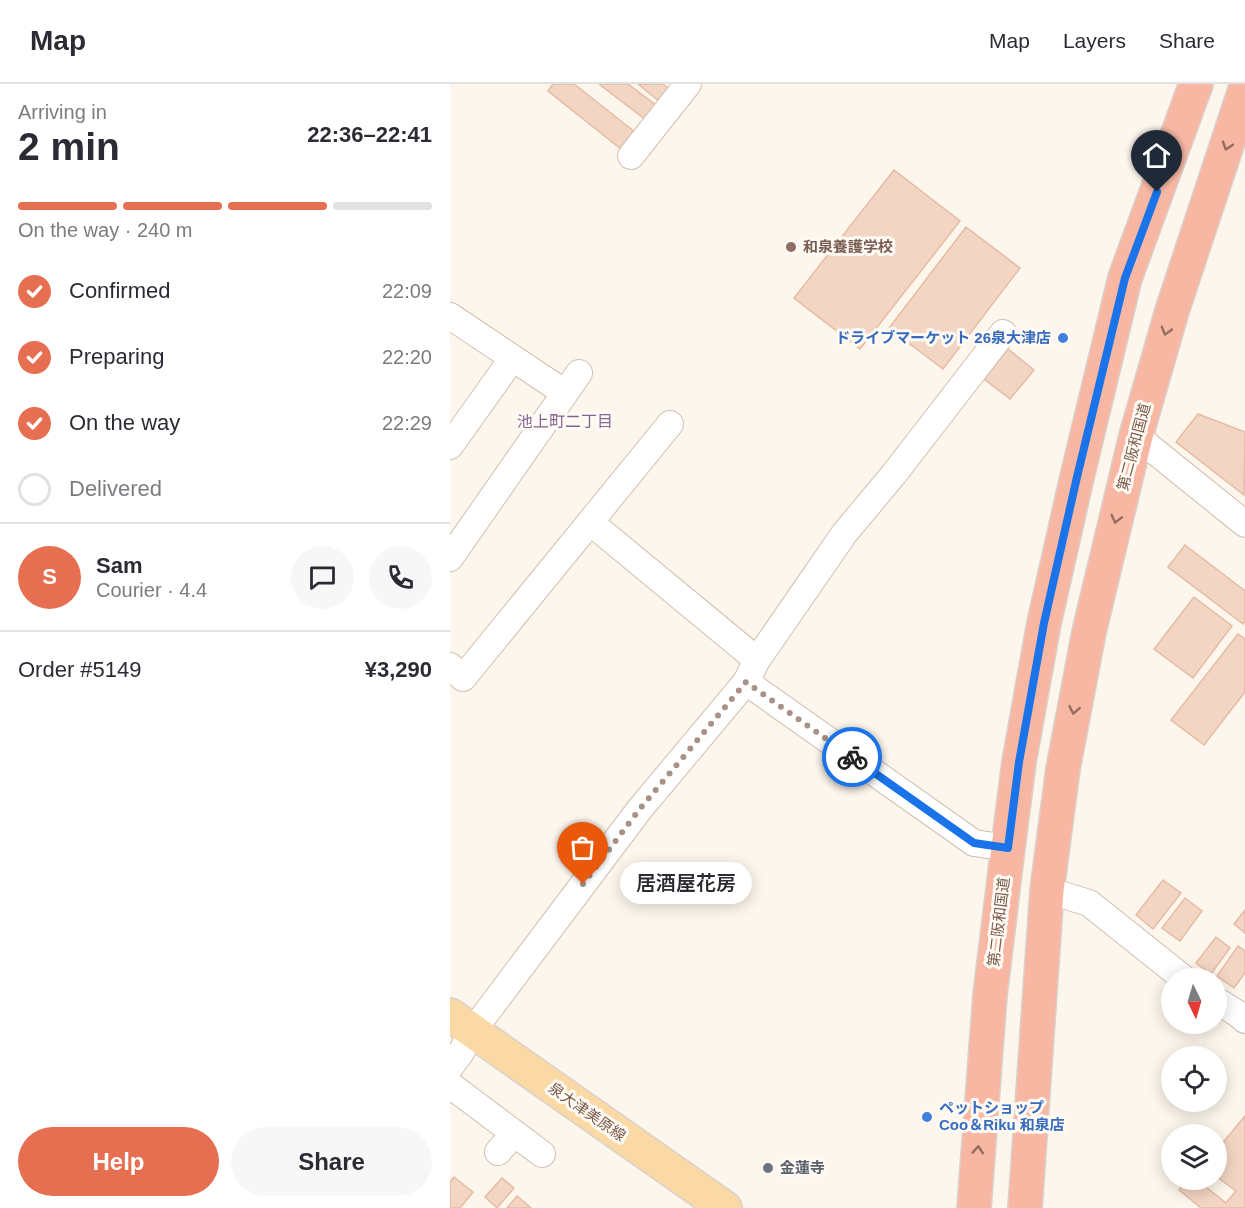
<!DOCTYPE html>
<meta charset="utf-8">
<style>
body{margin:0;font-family:Helvetica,"Noto Sans JP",sans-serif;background:#f7f7f7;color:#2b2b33;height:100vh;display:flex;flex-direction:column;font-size:22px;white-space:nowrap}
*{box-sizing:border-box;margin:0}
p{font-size:20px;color:#7c7c81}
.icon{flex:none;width:33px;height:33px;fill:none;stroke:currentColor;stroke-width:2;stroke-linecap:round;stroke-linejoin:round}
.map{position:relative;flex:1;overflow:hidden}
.drawer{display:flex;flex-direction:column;background:#fff;width:450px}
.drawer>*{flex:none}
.needle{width:39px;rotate:175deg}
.buttons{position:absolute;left:711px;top:884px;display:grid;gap:12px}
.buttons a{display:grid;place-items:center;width:66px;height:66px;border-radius:50%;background:#fff;box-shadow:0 3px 15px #0003;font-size:30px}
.pin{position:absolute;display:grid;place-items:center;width:51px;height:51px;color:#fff;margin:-62px -26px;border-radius:50% 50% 50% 0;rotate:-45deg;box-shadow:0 0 6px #0007}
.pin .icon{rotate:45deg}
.courier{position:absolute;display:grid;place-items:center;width:60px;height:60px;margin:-30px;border:4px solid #1a73e8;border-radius:50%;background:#fff;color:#222;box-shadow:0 2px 8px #0007}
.bubble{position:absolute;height:42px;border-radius:21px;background:#fff;box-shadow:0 3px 15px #0003;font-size:20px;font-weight:600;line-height:42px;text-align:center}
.overview em{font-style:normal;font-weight:600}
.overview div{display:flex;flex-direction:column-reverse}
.overview{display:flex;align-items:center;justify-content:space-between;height:102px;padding:0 18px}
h1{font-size:39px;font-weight:600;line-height:45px}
.bar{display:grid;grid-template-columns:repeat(4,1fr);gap:9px 6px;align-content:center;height:72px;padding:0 18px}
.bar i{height:8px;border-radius:4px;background:#e1e1e2}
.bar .selected{background:#e76f51}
.bar p{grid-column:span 4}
.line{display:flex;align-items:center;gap:15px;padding:0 18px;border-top:2px solid #e1e1e2}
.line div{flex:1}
.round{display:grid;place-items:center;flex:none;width:63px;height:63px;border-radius:32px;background:#f7f7f7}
ol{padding:0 18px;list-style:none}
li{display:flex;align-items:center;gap:18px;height:66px}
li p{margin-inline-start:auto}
li .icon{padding:6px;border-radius:50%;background:#e76f51;color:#fff;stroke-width:4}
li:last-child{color:#7c7c81}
li i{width:33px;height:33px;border:3px solid #e1e1e2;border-radius:50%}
.button{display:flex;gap:12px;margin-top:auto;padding:12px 18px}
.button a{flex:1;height:69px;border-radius:36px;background:#e76f51;color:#fff;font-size:24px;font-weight:600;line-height:69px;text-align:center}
.button a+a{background:#f7f7f7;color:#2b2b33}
header{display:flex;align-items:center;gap:36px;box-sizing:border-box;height:84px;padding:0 30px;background:#fff;border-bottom:2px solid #e1e1e2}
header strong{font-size:28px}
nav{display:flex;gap:33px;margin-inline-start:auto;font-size:21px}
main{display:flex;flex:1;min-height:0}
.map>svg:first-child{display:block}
</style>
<header>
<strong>Map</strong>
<nav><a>Map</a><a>Layers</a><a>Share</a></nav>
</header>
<main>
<section class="drawer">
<div class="overview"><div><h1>2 min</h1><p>Arriving in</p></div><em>22:36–22:41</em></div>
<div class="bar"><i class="selected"></i><i class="selected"></i><i class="selected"></i><i></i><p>On the way · 240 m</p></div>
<ol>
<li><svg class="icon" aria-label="check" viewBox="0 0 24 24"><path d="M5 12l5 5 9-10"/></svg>Confirmed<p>22:09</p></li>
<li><svg class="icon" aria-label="check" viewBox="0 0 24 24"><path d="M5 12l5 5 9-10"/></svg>Preparing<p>22:20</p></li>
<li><svg class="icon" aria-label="check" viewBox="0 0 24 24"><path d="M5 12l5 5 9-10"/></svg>On the way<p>22:29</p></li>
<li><i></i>Delivered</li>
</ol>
<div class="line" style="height:108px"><b class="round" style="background:#e76f51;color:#fff">S</b><div><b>Sam</b><p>Courier · 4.4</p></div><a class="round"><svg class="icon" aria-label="chat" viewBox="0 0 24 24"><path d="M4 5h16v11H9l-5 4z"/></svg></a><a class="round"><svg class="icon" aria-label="phone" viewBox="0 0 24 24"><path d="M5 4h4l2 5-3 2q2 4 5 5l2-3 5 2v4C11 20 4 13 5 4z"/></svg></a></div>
<div class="line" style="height:78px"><div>Order #5149</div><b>¥3,290</b></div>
<div class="button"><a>Help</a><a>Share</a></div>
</section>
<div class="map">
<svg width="795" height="1124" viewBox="0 0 795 1124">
<rect width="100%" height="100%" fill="#fdf6ec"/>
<path fill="#f3d5c3" stroke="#e6bba3" stroke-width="1.5" d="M103,0H124L190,52L176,69L98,7Z
M149,0H178L211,25L200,39Z
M188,0H213L219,5L209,17Z
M444,86L510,137L410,265L344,214Z
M516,143L570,184L493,285L439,244Z
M558,265L584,286L560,315L534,295Z
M748,330L795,348L794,411L726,358Z
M735,461L795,507V537L793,540L718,483Z
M744,513L782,542L743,594L704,565Z
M788,550L795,555V608L754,661L721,636Z
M713,796L731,809L703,845L686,831Z
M735,814L752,827L730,857L712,844Z
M795,826V849L784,840Z
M766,853L780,864L761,890L746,879Z
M788,862L795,867V889L784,904L767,892Z
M795,1032V1124H751L729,1106L738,1095H746L776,1119L786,1107L766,1092V1067Z
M4,1093L23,1108L10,1124H0V1098Z
M52,1094L64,1104L47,1124L35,1113Z
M67,1112L81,1124H57Z"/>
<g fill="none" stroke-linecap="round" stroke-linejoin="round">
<g stroke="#d1beb0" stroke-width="28">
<path id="minor" d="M181,72L238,0
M0,232L115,309
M686,352L795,440
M0,362L62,275
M140,438L307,576
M0,474L129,289
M0,582L13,594L220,340
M296,598L524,759L558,764
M597,806L639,819L733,894
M766,916L788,930L795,936
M0,983L10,970L22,948L189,726L296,598L307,576L394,450L444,390L553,249
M0,1001L92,1070
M48,1068L64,1050"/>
</g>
<g stroke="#dad1cd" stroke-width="36">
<path id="major" d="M0,931L275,1124"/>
</g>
<g stroke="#dad1cd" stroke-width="36">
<path id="highway" d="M524,1124L540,911L558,764L569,678L594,539L627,393L675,194L746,0
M575,1124L597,806L613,685L639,548L686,352L722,227L795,6"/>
</g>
<use href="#minor" stroke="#fff" stroke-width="26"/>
<use href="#major" stroke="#fbd9a5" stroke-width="33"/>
<use href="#highway" stroke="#f7b7a3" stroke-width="33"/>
</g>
<defs><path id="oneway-chevron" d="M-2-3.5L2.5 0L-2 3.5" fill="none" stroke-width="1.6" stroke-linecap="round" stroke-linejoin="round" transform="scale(1.5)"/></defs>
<g stroke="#936e5e">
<use href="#oneway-chevron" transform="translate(777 62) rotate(108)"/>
<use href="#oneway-chevron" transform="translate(716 247) rotate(106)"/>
<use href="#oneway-chevron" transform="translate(666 435) rotate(104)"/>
<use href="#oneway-chevron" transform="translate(624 626) rotate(101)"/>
<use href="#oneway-chevron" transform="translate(528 1066) rotate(-86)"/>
</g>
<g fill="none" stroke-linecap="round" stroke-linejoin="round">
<path stroke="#a89285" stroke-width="6" stroke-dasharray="0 10.8" d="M133,800L189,726L296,598L402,673"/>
<path stroke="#1a73e8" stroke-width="8" d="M402,673L524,759L558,764L569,678L594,539L627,393L675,194L707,108"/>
</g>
<circle fill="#8d6e63" stroke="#fffaf3" stroke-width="2" cx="341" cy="163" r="6"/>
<g fill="#3f7fe0" stroke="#fffaf3" stroke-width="2">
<circle cx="613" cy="254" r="6"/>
<circle cx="477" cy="1033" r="6"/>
</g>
<circle fill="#6b7280" stroke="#fffaf3" stroke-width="2" cx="318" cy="1084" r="6"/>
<g text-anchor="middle" stroke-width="6" stroke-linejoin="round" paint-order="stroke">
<g font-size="15" font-weight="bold" fill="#785e54" stroke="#fffaf3" text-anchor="start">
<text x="353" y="168">和泉養護学校</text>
</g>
<g font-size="15" font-weight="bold" fill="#366cbe" stroke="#fffaf3" text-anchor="end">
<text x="601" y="259">ドライブマーケット 26泉大津店</text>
<text x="489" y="1029" text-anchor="start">ペットショップ<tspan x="489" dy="17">Coo＆Riku 和泉店</tspan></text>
</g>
<g font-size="15" fill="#7a5c4d" stroke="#fffaf3">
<text transform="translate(684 363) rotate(-75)" y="5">第二阪和国道</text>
<text transform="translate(549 838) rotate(-83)" y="5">第二阪和国道</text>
<text transform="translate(137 1028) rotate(35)" y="5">泉大津美原線</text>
</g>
<g font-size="15" font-weight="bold" fill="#5b616d" stroke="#fffaf3" text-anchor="start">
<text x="330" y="1089">金蓮寺</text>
</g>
<g font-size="16" fill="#846695" stroke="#fffaf3">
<text x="115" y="343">池上町二丁目</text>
</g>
</g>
</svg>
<div class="buttons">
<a><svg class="needle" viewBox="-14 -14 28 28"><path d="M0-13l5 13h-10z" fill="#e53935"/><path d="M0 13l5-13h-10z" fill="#7c7c81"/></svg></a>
<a><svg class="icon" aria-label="locate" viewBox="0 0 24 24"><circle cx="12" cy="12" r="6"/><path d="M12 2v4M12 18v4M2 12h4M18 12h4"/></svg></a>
<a><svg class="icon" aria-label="layers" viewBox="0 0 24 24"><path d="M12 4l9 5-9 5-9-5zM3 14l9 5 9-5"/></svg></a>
</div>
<div class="pin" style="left:133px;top:800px;background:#ea580c"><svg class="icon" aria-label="bag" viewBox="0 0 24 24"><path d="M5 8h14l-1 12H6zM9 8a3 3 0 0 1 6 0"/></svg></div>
<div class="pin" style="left:707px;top:108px;background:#1f2937"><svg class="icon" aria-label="home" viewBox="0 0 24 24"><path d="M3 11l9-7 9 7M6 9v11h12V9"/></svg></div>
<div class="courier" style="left:402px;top:673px"><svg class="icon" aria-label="bike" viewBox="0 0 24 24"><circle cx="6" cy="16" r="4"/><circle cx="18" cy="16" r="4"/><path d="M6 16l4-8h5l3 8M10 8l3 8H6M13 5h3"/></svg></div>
<div class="bubble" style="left:170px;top:778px;width:132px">居酒屋花房</div>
</div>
</main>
